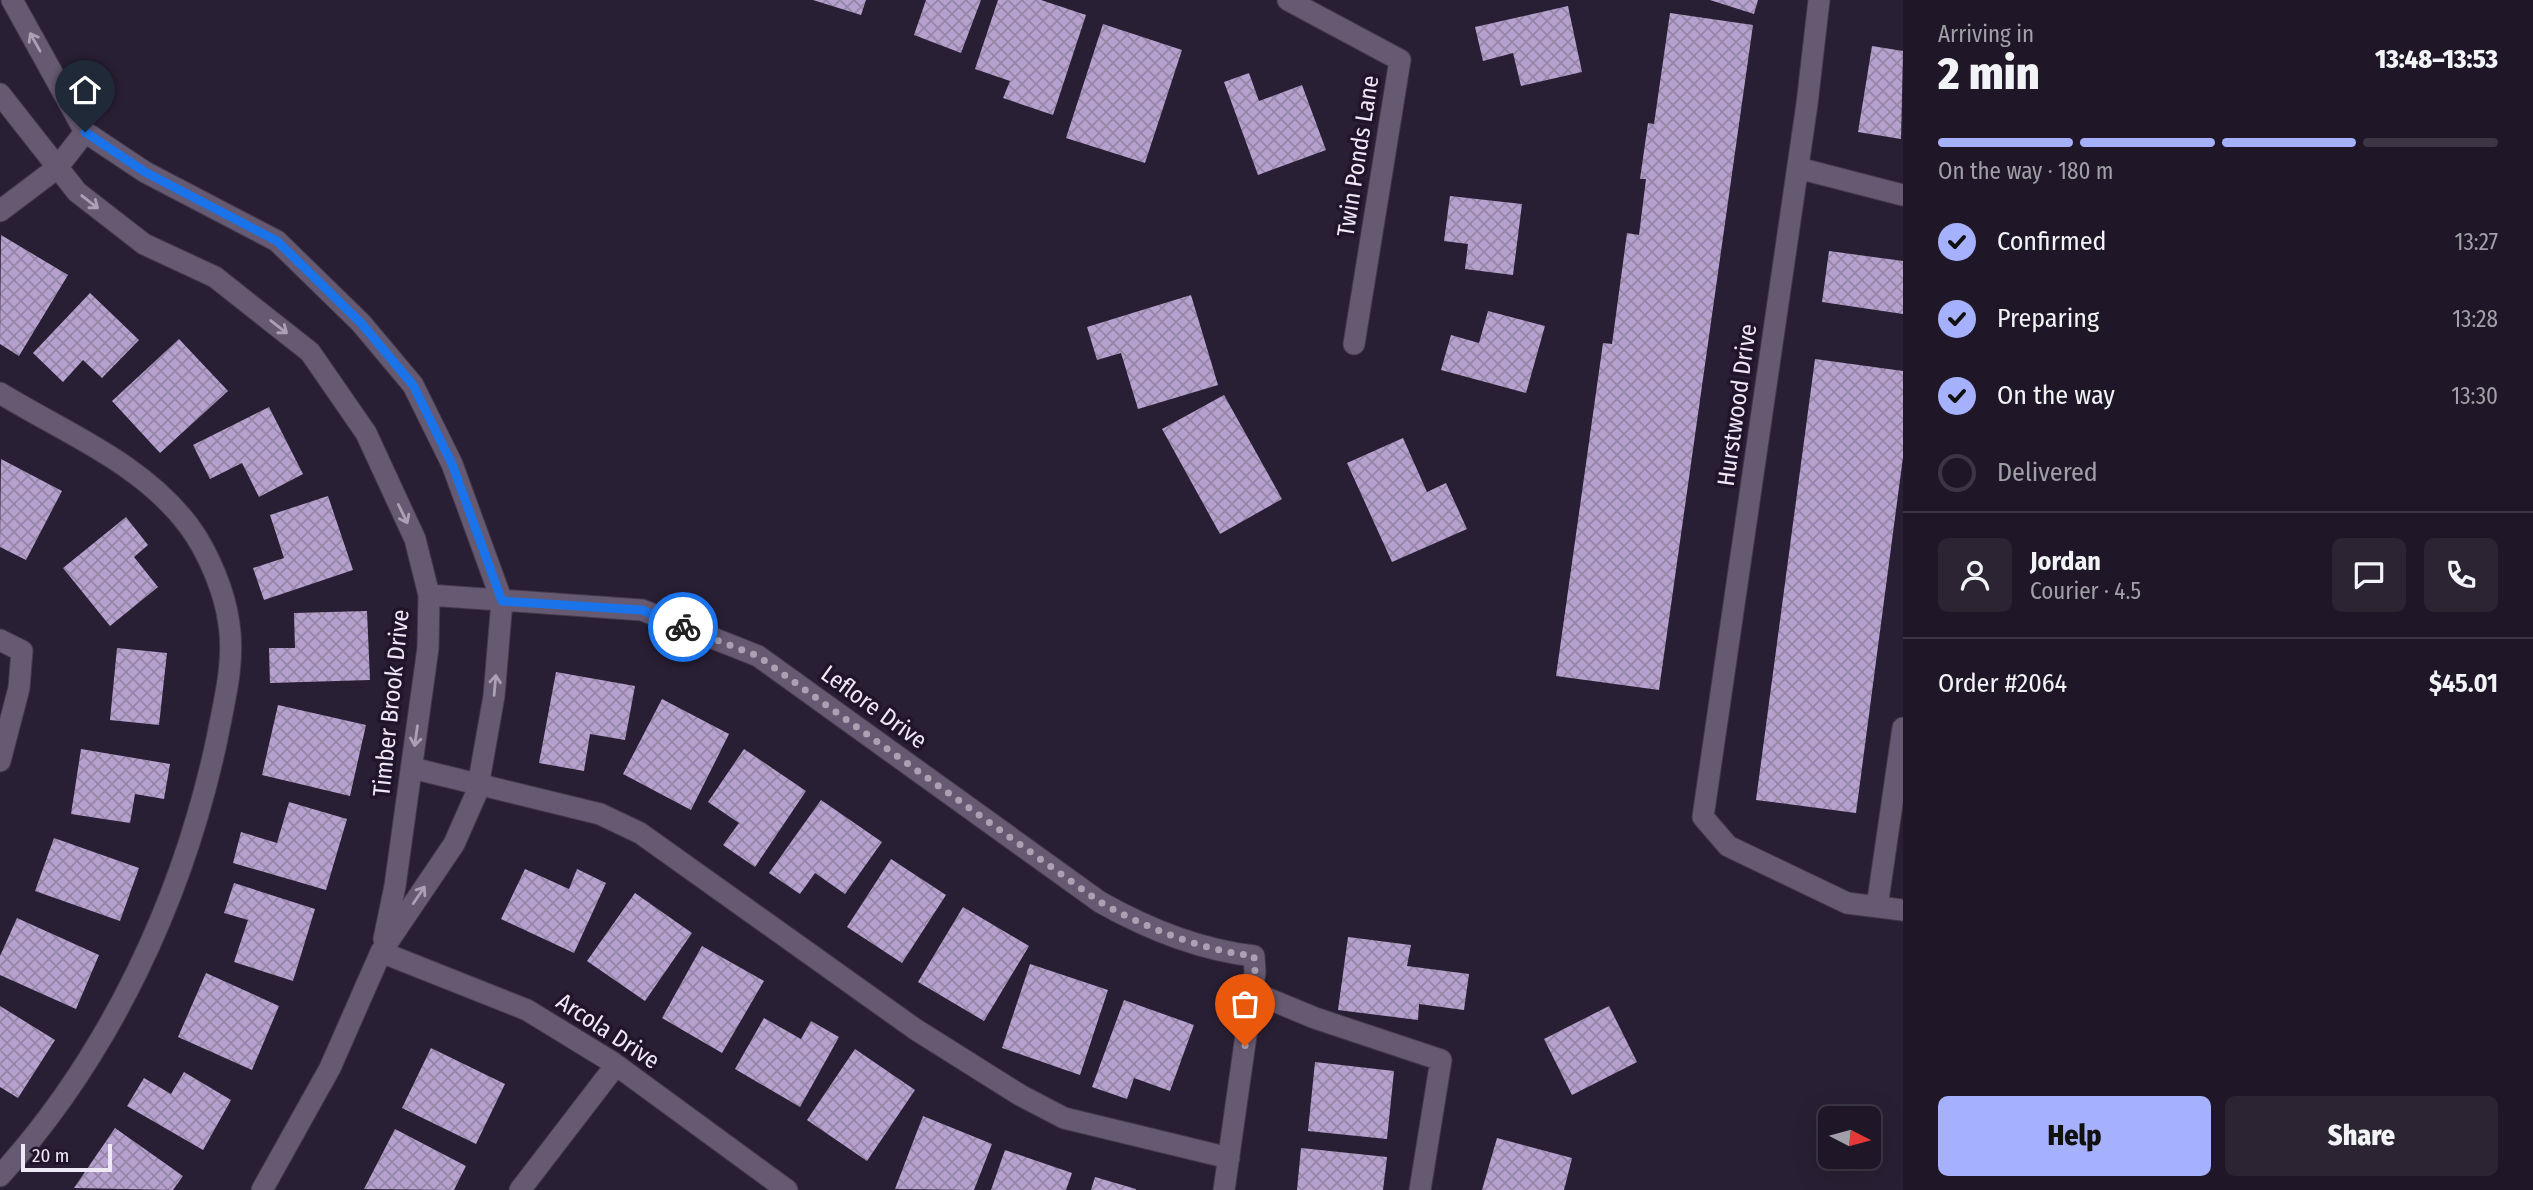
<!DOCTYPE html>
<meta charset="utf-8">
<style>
body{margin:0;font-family:"Fira Sans Condensed",sans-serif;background:#2c2433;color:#f1f3f6;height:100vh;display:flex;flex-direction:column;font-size:26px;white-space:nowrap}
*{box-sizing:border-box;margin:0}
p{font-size:23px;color:#a19fa7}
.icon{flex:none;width:38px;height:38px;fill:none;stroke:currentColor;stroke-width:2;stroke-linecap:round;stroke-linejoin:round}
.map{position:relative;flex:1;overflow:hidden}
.panel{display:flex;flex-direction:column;background:#1f1727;width:630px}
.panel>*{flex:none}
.needle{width:46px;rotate:96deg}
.fabs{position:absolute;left:1818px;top:1106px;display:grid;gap:14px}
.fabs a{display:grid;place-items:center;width:63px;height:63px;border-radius:10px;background:#1f1727;box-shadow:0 7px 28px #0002,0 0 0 2px #3c3644;font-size:35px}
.scale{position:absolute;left:21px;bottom:18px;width:91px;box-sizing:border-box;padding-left:7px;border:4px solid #efe9f7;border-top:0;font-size:19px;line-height:24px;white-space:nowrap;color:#efe9f7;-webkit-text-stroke:5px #20152a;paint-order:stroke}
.pin{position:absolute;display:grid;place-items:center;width:60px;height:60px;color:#fff;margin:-72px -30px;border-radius:50% 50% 50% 0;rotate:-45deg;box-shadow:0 0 7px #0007}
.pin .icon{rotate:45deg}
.courier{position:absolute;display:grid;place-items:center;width:70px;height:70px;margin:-35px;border:5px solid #1a73e8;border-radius:50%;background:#fff;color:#222;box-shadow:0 2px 9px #0007}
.summary em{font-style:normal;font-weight:800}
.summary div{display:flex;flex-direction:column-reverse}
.summary{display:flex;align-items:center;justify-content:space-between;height:119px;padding:0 35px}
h1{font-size:46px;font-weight:800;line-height:52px}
.bar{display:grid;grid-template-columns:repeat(4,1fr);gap:10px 7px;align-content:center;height:84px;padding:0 35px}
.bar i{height:9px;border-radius:5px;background:#3c3644}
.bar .on{background:#a5b1fc}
.bar p{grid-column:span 4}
.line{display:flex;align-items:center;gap:18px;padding:0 35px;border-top:2px solid #3c3644}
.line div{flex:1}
.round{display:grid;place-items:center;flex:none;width:74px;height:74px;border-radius:10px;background:#2c2433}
ol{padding:0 35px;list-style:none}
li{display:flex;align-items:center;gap:21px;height:77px}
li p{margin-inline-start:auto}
li .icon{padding:7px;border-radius:50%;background:#a5b1fc;color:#111;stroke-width:4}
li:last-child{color:#a19fa7}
li i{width:38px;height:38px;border:4px solid #3c3644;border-radius:50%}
.cta{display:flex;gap:14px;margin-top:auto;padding:14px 35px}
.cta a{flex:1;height:80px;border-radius:10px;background:#a5b1fc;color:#111;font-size:28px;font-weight:800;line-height:80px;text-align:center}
.cta a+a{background:#2c2433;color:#f1f3f6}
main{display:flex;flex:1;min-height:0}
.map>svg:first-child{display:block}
</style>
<main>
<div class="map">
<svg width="1903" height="1190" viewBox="0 0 1903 1190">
<defs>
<pattern id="building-cross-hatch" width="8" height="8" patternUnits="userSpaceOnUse" patternTransform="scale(1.75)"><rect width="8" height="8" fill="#b6a0cd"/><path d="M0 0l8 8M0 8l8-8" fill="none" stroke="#9585a6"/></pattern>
</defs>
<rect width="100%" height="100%" fill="#291f34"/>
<path fill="url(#building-cross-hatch)" d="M813,0H866L861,15Z
M926,0H981L961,53L914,35Z
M998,0H1041L1086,15L1053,115L1003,98L1010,81L975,69Z
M1710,0H1758L1754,14Z
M1568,6L1582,72L1521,86L1513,53L1483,61L1475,27Z
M1670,13L1753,25L1659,690L1556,676L1603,343L1612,344L1627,233L1639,235L1646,179H1640L1648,123L1654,124Z
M1103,24L1182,50L1145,163L1066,138Z
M1872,46L1903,51L1901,139L1858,132Z
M1249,73L1259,101L1302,85L1326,150L1258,175L1224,82Z
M1450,196L1522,204L1513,275L1465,269L1468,244L1444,241Z
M1,235L68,275L19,356L0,344Z
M1829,251L1903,261V314L1822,302Z
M90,293L139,340L102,378L83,360L63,382L33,353Z
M1191,295L1218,385L1138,409L1121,353L1097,360L1087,327Z
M1488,311L1545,326L1526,393L1441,370L1451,335L1479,343Z
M179,339L228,391L160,453L112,401Z
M1815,359L1903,371V457L1856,813L1756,800Z
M1224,395L1282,499L1220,534L1162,429Z
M269,407L303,474L259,497L242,463L210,479L193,445Z
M1403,438L1427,492L1446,483L1467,529L1392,562L1347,463Z
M1,459L62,491L26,560L0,547Z
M328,496L353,570L264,600L253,568L284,558L270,515Z
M126,517L148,545L134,557L158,587L110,626L63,568Z
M367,611L370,680L270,683L269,648H295L294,613Z
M117,648L167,653L159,725L110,720Z
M556,672L635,686L625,740L590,734L584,771L539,763Z
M662,699L729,734L691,810L623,774Z
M278,705L366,725L350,796L262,775Z
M81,749L170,764L164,799L135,794L130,823L71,814Z
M744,749L806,791L755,867L723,845L739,823L708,802Z
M821,800L882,842L845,894L815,873L800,894L769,873Z
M289,802L347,819L326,890L233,863L241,832L277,843Z
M54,838L139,868L120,921L35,891Z
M891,859L946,895L902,963L847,927Z
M525,869L569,889L577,869L606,883L574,953L501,919Z
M234,883L315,909L293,981L234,962L248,920L224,913Z
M635,893L692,933L645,1001L587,961Z
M963,907L1029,946L984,1021L918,982Z
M17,918L99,955L76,1009L0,975V956Z
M1348,937L1411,945L1407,966L1469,974L1464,1010L1419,1004L1418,1020L1338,1010Z
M702,946L764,981L722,1053L662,1018Z
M1030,964L1108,990L1080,1075L1002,1048Z
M206,973L279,1006L252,1070L178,1037Z
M1124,1000L1194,1025L1170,1091L1134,1078L1127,1099L1092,1087Z
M0,1006L55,1040L18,1098L0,1087Z
M1609,1006L1637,1062L1572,1095L1544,1039Z
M764,1018L801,1039L811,1021L839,1037L800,1107L735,1069Z
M431,1048L505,1084L476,1144L402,1108Z
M855,1049L915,1090L867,1161L807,1120Z
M1315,1062L1394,1071L1387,1139L1308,1131Z
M184,1072L231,1100L203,1150L127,1106L144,1078L171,1094Z
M923,1116L992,1144L974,1190L895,1189Z
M115,1128L183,1176L173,1190L74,1188Z
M395,1129L466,1166L454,1190L364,1189Z
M1497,1138L1572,1158L1564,1190H1482Z
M1301,1148L1387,1157L1383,1190H1297Z
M1005,1150L1072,1173L1066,1190H991Z
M1095,1177L1136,1189V1190H1091Z"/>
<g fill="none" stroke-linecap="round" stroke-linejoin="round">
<g stroke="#433a4b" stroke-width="23">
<path id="minor" d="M12,0L85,132L145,172L277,241L361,323L413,385L452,464L502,601L494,696L477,792L454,844L381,952L330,1068L262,1190
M1288,0L1400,60L1354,344
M1819,0L1807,104L1703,817L1728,846L1847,903L1903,910
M0,94L77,192L144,244L215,277L310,352L366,433L415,539L429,595L428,648L395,886L384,939
M1798,168L1903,195
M0,211L57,168L85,132
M0,393C65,433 142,463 189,526C208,552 225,592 229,624C235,662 224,702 217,739C183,898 110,1055 0,1176
M429,595L642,610L758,656L1100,902C1146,928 1201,950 1254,956L1255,972L1224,1190
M0,640L22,651L19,688L0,761
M412,768L600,814L640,833L915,1029L1020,1095L1064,1118L1229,1158
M1877,907L1903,728
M381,952L527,1010L612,1062L787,1190
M1252,992L1315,1018L1441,1060L1420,1190
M520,1190L616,1065"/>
</g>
<use href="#minor" stroke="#665a72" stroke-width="21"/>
</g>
<defs><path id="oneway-shaft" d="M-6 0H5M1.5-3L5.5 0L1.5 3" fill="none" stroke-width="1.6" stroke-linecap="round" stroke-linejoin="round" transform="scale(1.75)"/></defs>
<g stroke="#aaa2b4">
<use href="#oneway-shaft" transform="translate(35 42) rotate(-119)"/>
<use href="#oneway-shaft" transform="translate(90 202) rotate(38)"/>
<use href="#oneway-shaft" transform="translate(279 327) rotate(38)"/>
<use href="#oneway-shaft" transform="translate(403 514) rotate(64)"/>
<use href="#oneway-shaft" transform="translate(495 685) rotate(-85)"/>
<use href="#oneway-shaft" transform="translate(416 736) rotate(98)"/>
<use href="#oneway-shaft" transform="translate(419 895) rotate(-56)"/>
</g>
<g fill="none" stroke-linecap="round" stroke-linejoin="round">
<path stroke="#aaa2b3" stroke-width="7" stroke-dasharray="0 12.6" d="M683,627L758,656L1100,902C1146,928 1201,950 1254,956L1255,972L1245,1046"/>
<path stroke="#1a73e8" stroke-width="9" d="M85,132L145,172L277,241L361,323L413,385L452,464L502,601L642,610L683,627"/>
</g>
<g text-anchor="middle" stroke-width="7" stroke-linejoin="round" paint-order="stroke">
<g font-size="24" fill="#efe9f7" stroke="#20152a">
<text transform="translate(1358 156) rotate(-81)" y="8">Twin Ponds Lane</text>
<text transform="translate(1737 405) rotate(-82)" y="8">Hurstwood Drive</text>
<text transform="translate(391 703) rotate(-84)" y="8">Timber Brook Drive</text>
<text transform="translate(874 707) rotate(36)" y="8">Leflore Drive</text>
<text transform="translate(608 1031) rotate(33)" y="8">Arcola Drive</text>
</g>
</g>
</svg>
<div class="fabs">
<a><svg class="needle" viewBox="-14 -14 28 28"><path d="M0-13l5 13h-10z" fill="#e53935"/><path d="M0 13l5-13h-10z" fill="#a19fa7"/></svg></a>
</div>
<div class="scale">20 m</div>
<div class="pin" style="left:1245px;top:1046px;background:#ea580c"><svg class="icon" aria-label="bag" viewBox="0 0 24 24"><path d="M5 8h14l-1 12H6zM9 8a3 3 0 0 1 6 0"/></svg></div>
<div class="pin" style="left:85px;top:132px;background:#1f2937"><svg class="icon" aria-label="home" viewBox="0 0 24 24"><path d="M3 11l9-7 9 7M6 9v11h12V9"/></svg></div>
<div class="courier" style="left:683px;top:627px"><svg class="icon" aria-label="bike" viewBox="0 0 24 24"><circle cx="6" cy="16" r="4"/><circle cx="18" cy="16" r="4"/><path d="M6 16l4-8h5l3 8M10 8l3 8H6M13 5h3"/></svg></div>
</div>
<section class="panel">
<div class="summary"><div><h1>2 min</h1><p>Arriving in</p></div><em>13:48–13:53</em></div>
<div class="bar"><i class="on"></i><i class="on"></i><i class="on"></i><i></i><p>On the way · 180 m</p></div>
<ol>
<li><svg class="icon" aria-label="check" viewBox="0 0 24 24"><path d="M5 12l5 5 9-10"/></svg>Confirmed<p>13:27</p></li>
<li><svg class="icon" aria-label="check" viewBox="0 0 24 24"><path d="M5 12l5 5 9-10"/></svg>Preparing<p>13:28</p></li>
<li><svg class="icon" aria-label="check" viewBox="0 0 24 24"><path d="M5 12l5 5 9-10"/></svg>On the way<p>13:30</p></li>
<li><i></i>Delivered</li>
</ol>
<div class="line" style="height:126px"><a class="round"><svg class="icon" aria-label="person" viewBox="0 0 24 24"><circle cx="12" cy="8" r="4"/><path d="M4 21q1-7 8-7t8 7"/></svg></a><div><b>Jordan</b><p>Courier · 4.5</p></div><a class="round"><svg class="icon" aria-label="chat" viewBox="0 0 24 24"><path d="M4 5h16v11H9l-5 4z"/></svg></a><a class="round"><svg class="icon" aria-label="phone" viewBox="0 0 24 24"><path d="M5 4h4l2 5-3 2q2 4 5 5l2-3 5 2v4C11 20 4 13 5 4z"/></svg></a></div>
<div class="line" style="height:91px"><div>Order #2064</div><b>$45.01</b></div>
<div class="cta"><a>Help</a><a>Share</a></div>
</section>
</main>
